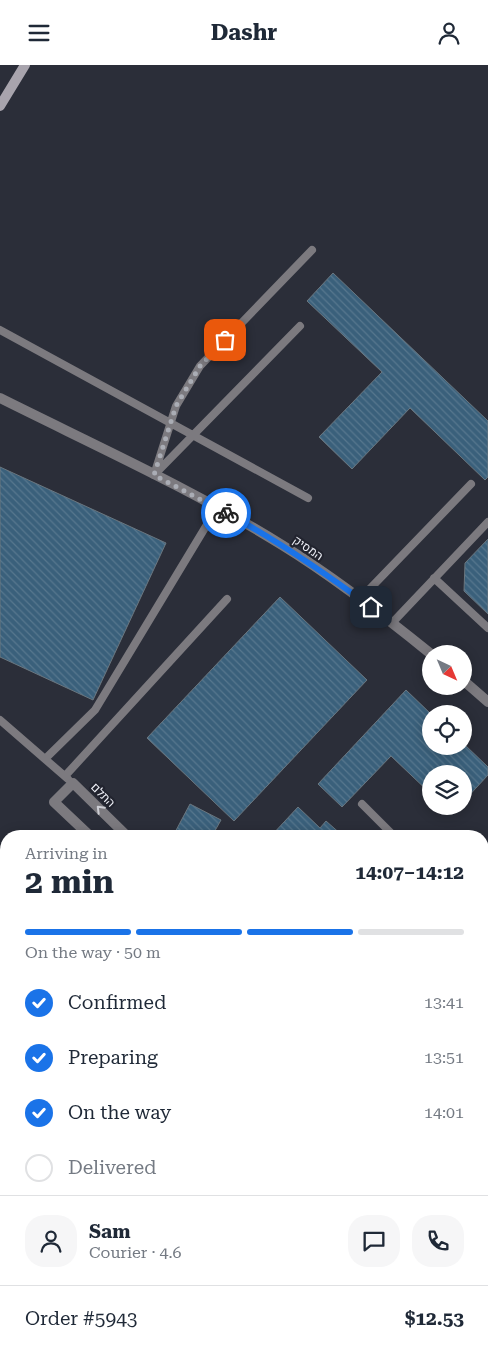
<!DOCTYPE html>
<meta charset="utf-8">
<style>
body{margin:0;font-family:"Roboto Serif",Heebo,serif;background:#f6f6f7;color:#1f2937;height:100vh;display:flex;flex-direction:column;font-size:19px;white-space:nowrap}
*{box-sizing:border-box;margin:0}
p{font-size:16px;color:#747a83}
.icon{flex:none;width:28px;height:28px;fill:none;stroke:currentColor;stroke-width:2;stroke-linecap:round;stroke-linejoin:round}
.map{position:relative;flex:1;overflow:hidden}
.side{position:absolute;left:0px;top:765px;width:489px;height:530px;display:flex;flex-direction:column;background:#fff;border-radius:20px 20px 0 0;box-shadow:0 2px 12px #0003}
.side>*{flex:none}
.needle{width:32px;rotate:136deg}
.tools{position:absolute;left:422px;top:580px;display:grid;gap:10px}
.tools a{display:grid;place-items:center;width:50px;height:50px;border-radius:50%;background:#fff;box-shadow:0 2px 12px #0003;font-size:25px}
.pin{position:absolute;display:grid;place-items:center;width:42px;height:42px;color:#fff;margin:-21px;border-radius:10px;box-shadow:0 2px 8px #0006}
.courier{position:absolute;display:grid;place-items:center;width:50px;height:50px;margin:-25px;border:4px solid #1a73e8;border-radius:50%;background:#fff;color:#222;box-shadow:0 1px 6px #0007}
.overview em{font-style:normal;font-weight:700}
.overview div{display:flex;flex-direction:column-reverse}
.overview{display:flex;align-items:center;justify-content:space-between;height:85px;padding:0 25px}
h1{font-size:32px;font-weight:700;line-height:38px}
.bar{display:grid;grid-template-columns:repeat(4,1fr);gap:8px 5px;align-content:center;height:60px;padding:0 25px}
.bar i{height:6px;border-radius:4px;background:#e0e1e3}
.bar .selected{background:#1a73e8}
.bar p{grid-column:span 4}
.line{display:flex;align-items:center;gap:12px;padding:0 25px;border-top:1px solid #e0e1e3}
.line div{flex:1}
.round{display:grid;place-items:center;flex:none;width:52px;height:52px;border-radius:20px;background:#f6f6f7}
ol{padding:0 25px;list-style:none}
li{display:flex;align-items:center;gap:15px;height:55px}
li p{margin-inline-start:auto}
li .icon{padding:5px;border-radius:50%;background:#1a73e8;color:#fff;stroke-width:4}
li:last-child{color:#747a83}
li i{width:28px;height:28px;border:2px solid #e0e1e3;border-radius:50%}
header{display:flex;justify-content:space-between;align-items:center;height:65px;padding:0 25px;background:#fff;font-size:22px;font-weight:700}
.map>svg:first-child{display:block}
</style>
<header><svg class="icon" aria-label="menu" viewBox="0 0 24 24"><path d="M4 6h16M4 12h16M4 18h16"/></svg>Dashr<svg class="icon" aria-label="person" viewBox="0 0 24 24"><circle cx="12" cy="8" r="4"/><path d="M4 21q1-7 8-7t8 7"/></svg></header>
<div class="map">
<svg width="488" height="1295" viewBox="0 0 488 1295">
<defs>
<pattern id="building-back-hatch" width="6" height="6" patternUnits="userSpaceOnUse" patternTransform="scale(1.25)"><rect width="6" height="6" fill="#3a607b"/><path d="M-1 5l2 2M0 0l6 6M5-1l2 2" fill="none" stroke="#57778e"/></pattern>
</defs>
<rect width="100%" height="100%" fill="#2b2e39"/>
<path fill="url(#building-back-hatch)" stroke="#6a767f" d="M333,208L488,356V412L485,415L410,343L352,404L319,372L382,307L307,236Z
M0,402L166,478L93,635L0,592Z
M488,474V549L464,526L465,498Z
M280,532L367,615L234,756L147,673Z
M406,625L431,649V681H464V679L488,702V710L464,736V709H431V729L391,691L342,742L318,719Z
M190,739L221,755L212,771H173Z
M444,741H459L452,748Z
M298,742L320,763L326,756L343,771H271Z
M482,1012L488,1017V1122L482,1117Z
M482,1155L488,1160V1174L482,1180Z
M0,1159L6,1163V1247L0,1243Z
M330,1289H426L420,1295H337Z"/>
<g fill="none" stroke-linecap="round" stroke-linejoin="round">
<path stroke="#7c7a7f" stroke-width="8" d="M0,265L308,433
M156,408L300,261
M154,410L176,341L200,301L312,185
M434,513L488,563
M360,534L471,419
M393,557L488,457
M0,655L68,714
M45,694L95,645L217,443
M65,711L227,534
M362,739L394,771
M482,859L488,865
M0,967L6,960
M0,1141L6,1145
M0,1265L6,1269
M482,1285L488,1279
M36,1289L45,1295
M450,1295L455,1289
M474,1295L480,1289"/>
<path stroke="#7c7a7f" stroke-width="10" d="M0,333C94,380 192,424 282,480C334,512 383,550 431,589
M464,616L488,637
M90,771L54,737L73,718L127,771
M482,883L488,877
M0,1053L6,1057
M0,1084L6,1087
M275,1289L282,1295
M116,1295L118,1289
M129,1295L133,1289
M170,1295L184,1289"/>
<path stroke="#a8a4ad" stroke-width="10" d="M0,41L25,0"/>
</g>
<defs><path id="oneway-chevron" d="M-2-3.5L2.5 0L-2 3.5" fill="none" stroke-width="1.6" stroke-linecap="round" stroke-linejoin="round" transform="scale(1.25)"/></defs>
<use stroke="#cccdd4" href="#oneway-chevron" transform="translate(100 744) rotate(-135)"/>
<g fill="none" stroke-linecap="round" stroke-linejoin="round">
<path stroke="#aaadb5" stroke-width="5" stroke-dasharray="0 9" d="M225,275L200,301L176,341L154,410L226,448"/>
<path stroke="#1a73e8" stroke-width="6" d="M226,448C277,475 325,508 371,542"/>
</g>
<g text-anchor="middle" stroke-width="4.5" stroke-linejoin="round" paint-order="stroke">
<g font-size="12" fill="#eff1f8" stroke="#22242f">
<text transform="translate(308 483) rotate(34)" y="4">המסיק</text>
<text transform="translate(103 730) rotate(45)" y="4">התלם</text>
</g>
</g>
</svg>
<div class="tools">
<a><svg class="needle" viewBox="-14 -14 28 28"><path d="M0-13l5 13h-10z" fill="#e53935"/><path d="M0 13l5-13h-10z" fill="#747a83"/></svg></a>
<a><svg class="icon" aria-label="locate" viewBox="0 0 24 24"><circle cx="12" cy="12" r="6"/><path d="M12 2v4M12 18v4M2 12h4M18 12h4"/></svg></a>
<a><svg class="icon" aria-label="layers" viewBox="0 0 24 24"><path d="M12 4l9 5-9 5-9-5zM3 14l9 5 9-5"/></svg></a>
</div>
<div class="pin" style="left:225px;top:275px;background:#ea580c"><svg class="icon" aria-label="bag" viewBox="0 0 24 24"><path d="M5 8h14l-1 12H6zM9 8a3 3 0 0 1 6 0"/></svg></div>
<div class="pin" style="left:371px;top:542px;background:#1f2937"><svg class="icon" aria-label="home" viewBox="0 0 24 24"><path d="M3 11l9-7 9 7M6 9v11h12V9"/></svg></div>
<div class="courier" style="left:226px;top:448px"><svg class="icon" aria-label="bike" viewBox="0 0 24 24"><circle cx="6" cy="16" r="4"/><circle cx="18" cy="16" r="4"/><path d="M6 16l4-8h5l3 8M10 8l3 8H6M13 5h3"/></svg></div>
<section class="side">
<div class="overview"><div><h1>2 min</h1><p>Arriving in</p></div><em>14:07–14:12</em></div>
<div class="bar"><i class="selected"></i><i class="selected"></i><i class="selected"></i><i></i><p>On the way · 50 m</p></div>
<ol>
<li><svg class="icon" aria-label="check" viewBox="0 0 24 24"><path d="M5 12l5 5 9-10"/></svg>Confirmed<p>13:41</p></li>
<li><svg class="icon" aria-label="check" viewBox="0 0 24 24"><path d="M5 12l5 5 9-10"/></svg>Preparing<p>13:51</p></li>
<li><svg class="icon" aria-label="check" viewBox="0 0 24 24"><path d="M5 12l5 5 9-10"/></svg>On the way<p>14:01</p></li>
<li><i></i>Delivered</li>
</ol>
<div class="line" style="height:90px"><a class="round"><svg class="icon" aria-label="person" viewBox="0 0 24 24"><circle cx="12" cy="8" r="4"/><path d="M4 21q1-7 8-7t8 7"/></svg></a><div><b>Sam</b><p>Courier · 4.6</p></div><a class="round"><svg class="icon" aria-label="chat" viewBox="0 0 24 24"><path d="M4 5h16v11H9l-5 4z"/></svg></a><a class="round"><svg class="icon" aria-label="phone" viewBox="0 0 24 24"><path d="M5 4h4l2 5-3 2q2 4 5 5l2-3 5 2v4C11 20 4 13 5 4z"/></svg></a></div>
<div class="line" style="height:65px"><div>Order #5943</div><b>$12.53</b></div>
</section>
</div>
